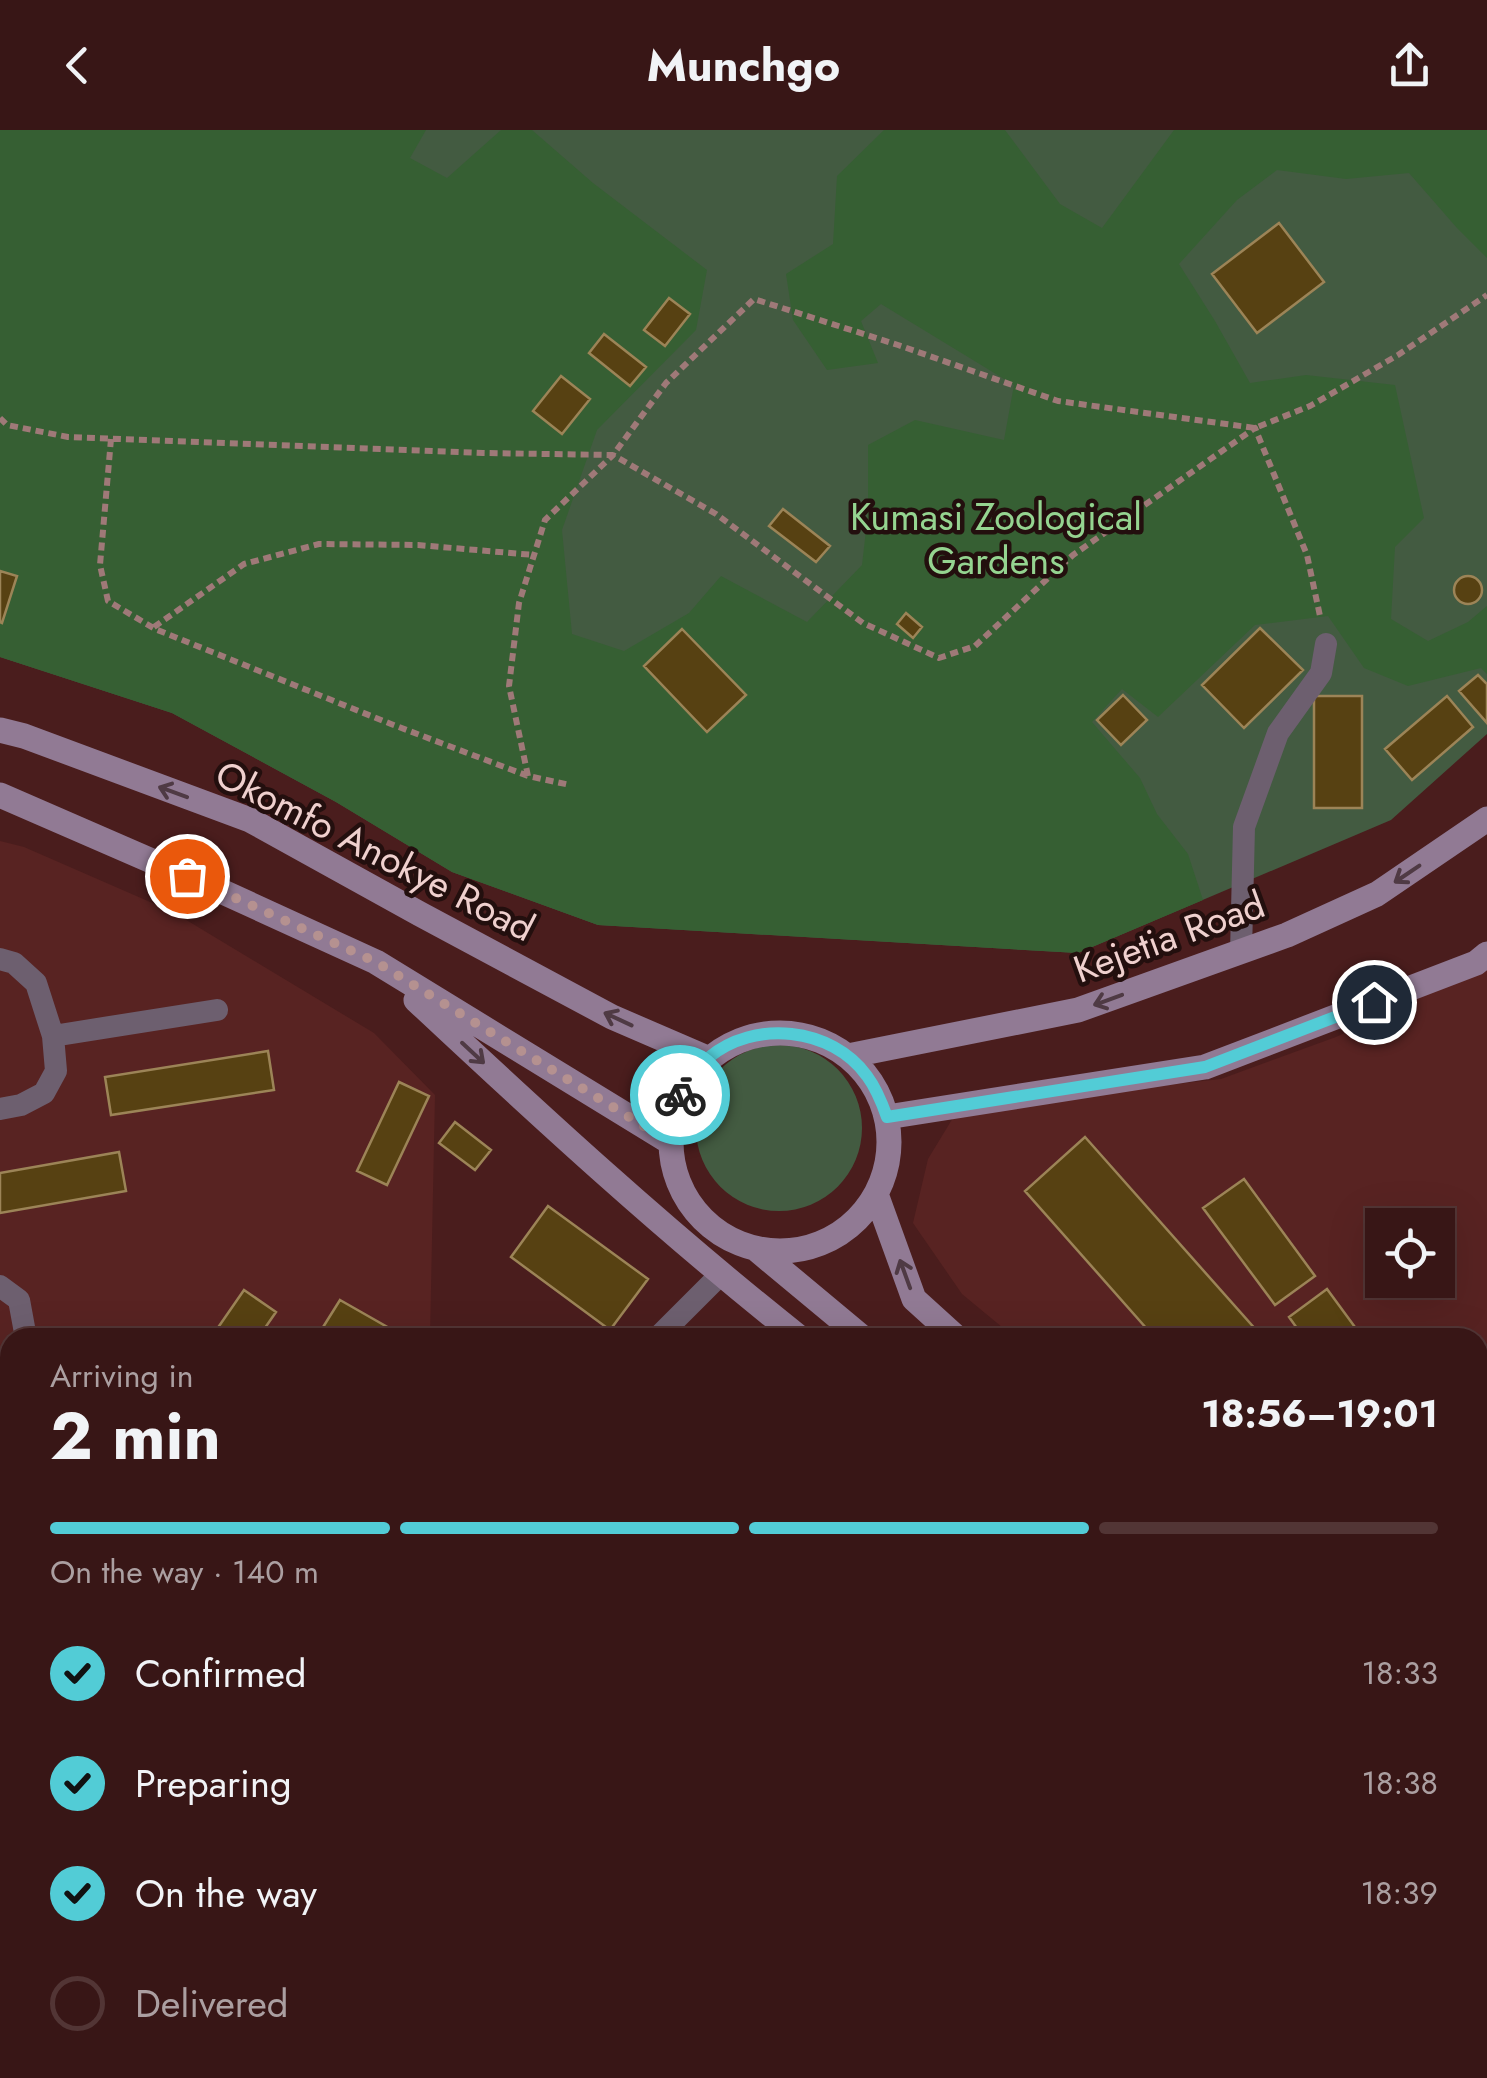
<!DOCTYPE html>
<meta charset="utf-8">
<style>
body{margin:0;font-family:Jost,sans-serif;background:#3f1f1f;color:#f1f3f6;height:100vh;display:flex;flex-direction:column;font-size:38px;white-space:nowrap}
*{box-sizing:border-box;margin:0}
p{font-size:32px;color:#ab9fa1}
.icon{flex:none;width:55px;height:55px;fill:none;stroke:currentColor;stroke-width:2;stroke-linecap:round;stroke-linejoin:round}
.map{position:relative;flex:1;overflow:hidden}
.drawer{position:absolute;left:0px;top:1198px;width:1488px;height:752px;display:flex;flex-direction:column;background:#381616;border-radius:30px 30px 0 0;box-shadow:0 10px 40px #0002,0 0 0 2px #523535}
.drawer>*{flex:none}
.fabs{position:absolute;left:1365px;top:1078px;display:grid;gap:20px}
.fabs a{display:grid;place-items:center;width:90px;height:90px;border-radius:0px;background:#381616;box-shadow:0 10px 40px #0002,0 0 0 2px #523535;font-size:50px}
.pin{position:absolute;display:grid;place-items:center;width:85px;height:85px;color:#fff;margin:-42px;border:5px solid #fff;border-radius:50%;box-shadow:0 2px 10px #0007}
.courier{position:absolute;display:grid;place-items:center;width:100px;height:100px;margin:-50px;border:8px solid #52ccd6;border-radius:50%;background:#fff;color:#222;box-shadow:0 2px 12px #0007}
.summary em{font-style:normal;font-weight:700}
.summary div{display:flex;flex-direction:column-reverse}
.summary{display:flex;align-items:center;justify-content:space-between;height:170px;padding:0 50px}
h1{font-size:65px;font-weight:700;line-height:75px}
.bar{display:grid;grid-template-columns:repeat(4,1fr);gap:15px 10px;align-content:center;height:120px;padding:0 50px}
.bar i{height:12px;border-radius:8px;background:#523535}
.bar .selected{background:#52ccd6}
.bar p{grid-column:span 4}
ol{padding:0 50px;list-style:none}
li{display:flex;align-items:center;gap:30px;height:110px}
li p{margin-inline-start:auto}
li .icon{padding:10px;border-radius:50%;background:#52ccd6;color:#111;stroke-width:4}
li:last-child{color:#ab9fa1}
li i{width:55px;height:55px;border:5px solid #523535;border-radius:50%}
header{display:flex;justify-content:space-between;align-items:center;height:130px;padding:0 50px;background:#381616;font-size:45px;font-weight:700}
.map>svg:first-child{display:block}
</style>
<header><svg class="icon" aria-label="back" viewBox="0 0 24 24"><path d="M15 5l-7 7 7 7"/></svg>Munchgo<svg class="icon" aria-label="share" viewBox="0 0 24 24"><path d="M12 15V3M7 8l5-5 5 5M5 13v7h14v-7"/></svg></header>
<div class="map">
<svg width="1487" height="1948" viewBox="0 0 1487 1948">
<rect width="100%" height="100%" fill="#4a1d1d"/>
<path fill="#582322" fill-rule="evenodd" d="M0,711L24,717L173,782L374,903L435,965L430,1207L10,1208V1940H143L140,1948H0Z
M1487,835V1621L1478,1612V1208L1014,1207L962,1164L913,1093L928,1029L959,978L1221,949L1336,907ZM1382,1095H1438V1150H1382Z"/>
<path fill="#435b41" d="M0,0H1487V604L1391,690L1078,823L598,795L452,742L336,672L172,583L0,527Z
M696 998a83 83 0 1 1 166 0a83 83 0 1 1-166 0Z"/>
<path fill="#365f33" d="M0,0H426L410,28L447,48L501,0H532L593,53L707,140L696,200L597,300L562,400L572,504L624,521L689,483L721,446L807,492L862,435L868,383V315L915,290L1004,310L1014,255L881,174L861,191L878,233L827,240L793,190L786,144L833,114L837,46L884,0H1005L1060,74L1102,98L1174,0H1487V128L1457,98L1409,43L1346,49L1277,40L1237,70L1179,134L1215,191L1250,253L1306,245L1395,255L1424,388L1395,417L1391,489L1428,511L1468,492L1487,476V544L1481,538L1408,556L1364,538L1328,486L1255,495L1158,587L1122,559L1092,592L1140,648L1157,684L1188,724L1203,770L1078,823L598,795L452,742L336,672L172,583L0,527Z"/>
<path fill="#574112" stroke="#9c8457" stroke-width="2.5" d="M1279,93L1324,152L1257,203L1212,144Z
M669,168L690,184L665,216L644,200Z
M604,204L646,237L630,256L589,223Z
M561,246L590,269L562,304L533,281Z
M783,379L830,416L816,432L769,396Z
M0,441L17,446L2,493L0,492Z
M1454 460a14 14 0 1 1 28 0a14 14 0 1 1-28 0Z
M906,483L922,497L913,508L897,494Z
M1260,498L1303,540L1244,598L1202,555Z
M682,499L746,565L707,602L644,536Z
M1478,545L1487,554V593L1459,561Z
M1123,565L1147,590L1121,615L1097,590Z
M1314,566H1362V678H1314Z
M1447,566L1473,597L1412,650L1385,619Z
M268,921L274,960L111,985L105,947Z
M399,952L429,966L387,1055L357,1041Z
M455,992L491,1020L475,1040L439,1013Z
M1085,1007L1257,1201L1250,1208H1155L1025,1061Z
M119,1022L126,1061L0,1083V1043Z
M1244,1049L1315,1146L1275,1175L1203,1078Z
M548,1076L648,1149L610,1200L511,1127Z
M1327,1159L1363,1208H1304L1289,1187Z
M244,1160L276,1182L258,1208H229L217,1199Z
M340,1170L389,1198L383,1208H329L320,1202Z
M10,1295V1335L0,1336V1296Z
M3,1756L10,1764V1838L0,1826V1759Z
M0,1851L10,1863V1931L7,1934L0,1925Z
M501,1940H573L569,1948H497Z
M1279,1940H1346L1347,1941L1341,1948H1273Z"/>
<g fill="none" stroke-linecap="round" stroke-linejoin="round">
<path stroke="#9f7978" stroke-width="6" stroke-dasharray="8 5" stroke-linecap="butt" d="M0,288L7,295L68,307L483,323L613,325L666,253L754,169L898,215L1058,271L1255,298L1310,276L1398,225L1487,165
M111,309L100,435L108,471L155,499L391,594L528,646L570,655
M154,497L244,434L319,414L418,415L534,425
M528,646L509,556L519,473L545,390L613,325L716,384L863,493L939,528L975,516L1073,425L1255,298L1307,425L1320,486"/>
<path stroke="#6d5f6f" stroke-width="22" d="M1241,822L1244,697L1278,603L1321,543L1326,514
M0,829L14,833L36,853L53,906L56,941L44,963L21,975L0,979
M53,906L217,880
M0,1156L19,1170L26,1208
M657,1208L720,1145
M0,1254L10,1246
M0,1599L10,1611
M1478,1763L1487,1758
M71,1948L73,1940
M148,1948L151,1940"/>
<path stroke="#6d5f6f" stroke-width="25" d="M1478,1666L1482,1717L1487,1741
M459,1940L460,1948"/>
<path stroke="#917a94" stroke-width="25" d="M0,600L24,606L250,690L420,784L612,887L707,928
M0,665L223,762L376,832L670,1012
M416,870C541,987 666,1102 800,1208
M671 1012a109 109 0 1 1 218 0a109 109 0 1 1-218 0Z
M848,926L1078,880L1287,805L1377,764L1487,689
M887,987L1205,937L1476,833L1487,824
M876,1064L914,1169L957,1208
M756,1119L863,1208
M1478,1666L1487,1674
M1478,1713L1487,1722"/>
</g>
<defs><path id="oneway-shaft" d="M-6 0H5M1.5-3L5.5 0L1.5 3" fill="none" stroke-width="1.6" stroke-linecap="round" stroke-linejoin="round" transform="scale(2.5)"/></defs>
<g stroke="#4f3a44">
<use href="#oneway-shaft" transform="translate(173 662) rotate(-160)"/>
<use href="#oneway-shaft" transform="translate(1407 744) rotate(146)"/>
<use href="#oneway-shaft" transform="translate(1108 870) rotate(160)"/>
<use href="#oneway-shaft" transform="translate(618 889) rotate(-155)"/>
<use href="#oneway-shaft" transform="translate(473 923) rotate(43)"/>
<use href="#oneway-shaft" transform="translate(905 1144) rotate(-110)"/>
</g>
<g fill="none" stroke-linecap="round" stroke-linejoin="round">
<path stroke="#b59190" stroke-width="10" stroke-dasharray="0 18" d="M187,746L376,832L670,1012L672,988L680,965"/>
<path stroke="#52ccd6" stroke-width="12" d="M680,965C688,953 696,937 708,928C754,889 832,897 867,946C876,958 882,973 887,987L1205,937L1374,872"/>
</g>
<g text-anchor="middle" stroke-width="9" stroke-linejoin="round" paint-order="stroke">
<g font-size="38" fill="#95d490" stroke="#230f0e">
<text x="996" y="400">Kumasi Zoological<tspan x="996" dy="44">Gardens</tspan></text>
</g>
<g font-size="38" fill="#efd0ce" stroke="#230f0e">
<text transform="translate(375 721) rotate(27)" y="13">Okomfo Anokye Road</text>
<text transform="translate(1169 807) rotate(-20)" y="13">Kejetia Road</text>
</g>
</g>
</svg>
<div class="fabs">
<a><svg class="icon" aria-label="locate" viewBox="0 0 24 24"><circle cx="12" cy="12" r="6"/><path d="M12 2v4M12 18v4M2 12h4M18 12h4"/></svg></a>
</div>
<div class="pin" style="left:187px;top:746px;background:#ea580c"><svg class="icon" aria-label="bag" viewBox="0 0 24 24"><path d="M5 8h14l-1 12H6zM9 8a3 3 0 0 1 6 0"/></svg></div>
<div class="pin" style="left:1374px;top:872px;background:#1f2937"><svg class="icon" aria-label="home" viewBox="0 0 24 24"><path d="M3 11l9-7 9 7M6 9v11h12V9"/></svg></div>
<div class="courier" style="left:680px;top:965px"><svg class="icon" aria-label="bike" viewBox="0 0 24 24"><circle cx="6" cy="16" r="4"/><circle cx="18" cy="16" r="4"/><path d="M6 16l4-8h5l3 8M10 8l3 8H6M13 5h3"/></svg></div>
<section class="drawer">
<div class="summary"><div><h1>2 min</h1><p>Arriving in</p></div><em>18:56–19:01</em></div>
<div class="bar"><i class="selected"></i><i class="selected"></i><i class="selected"></i><i></i><p>On the way · 140 m</p></div>
<ol>
<li><svg class="icon" aria-label="check" viewBox="0 0 24 24"><path d="M5 12l5 5 9-10"/></svg>Confirmed<p>18:33</p></li>
<li><svg class="icon" aria-label="check" viewBox="0 0 24 24"><path d="M5 12l5 5 9-10"/></svg>Preparing<p>18:38</p></li>
<li><svg class="icon" aria-label="check" viewBox="0 0 24 24"><path d="M5 12l5 5 9-10"/></svg>On the way<p>18:39</p></li>
<li><i></i>Delivered</li>
</ol>
</section>
</div>
